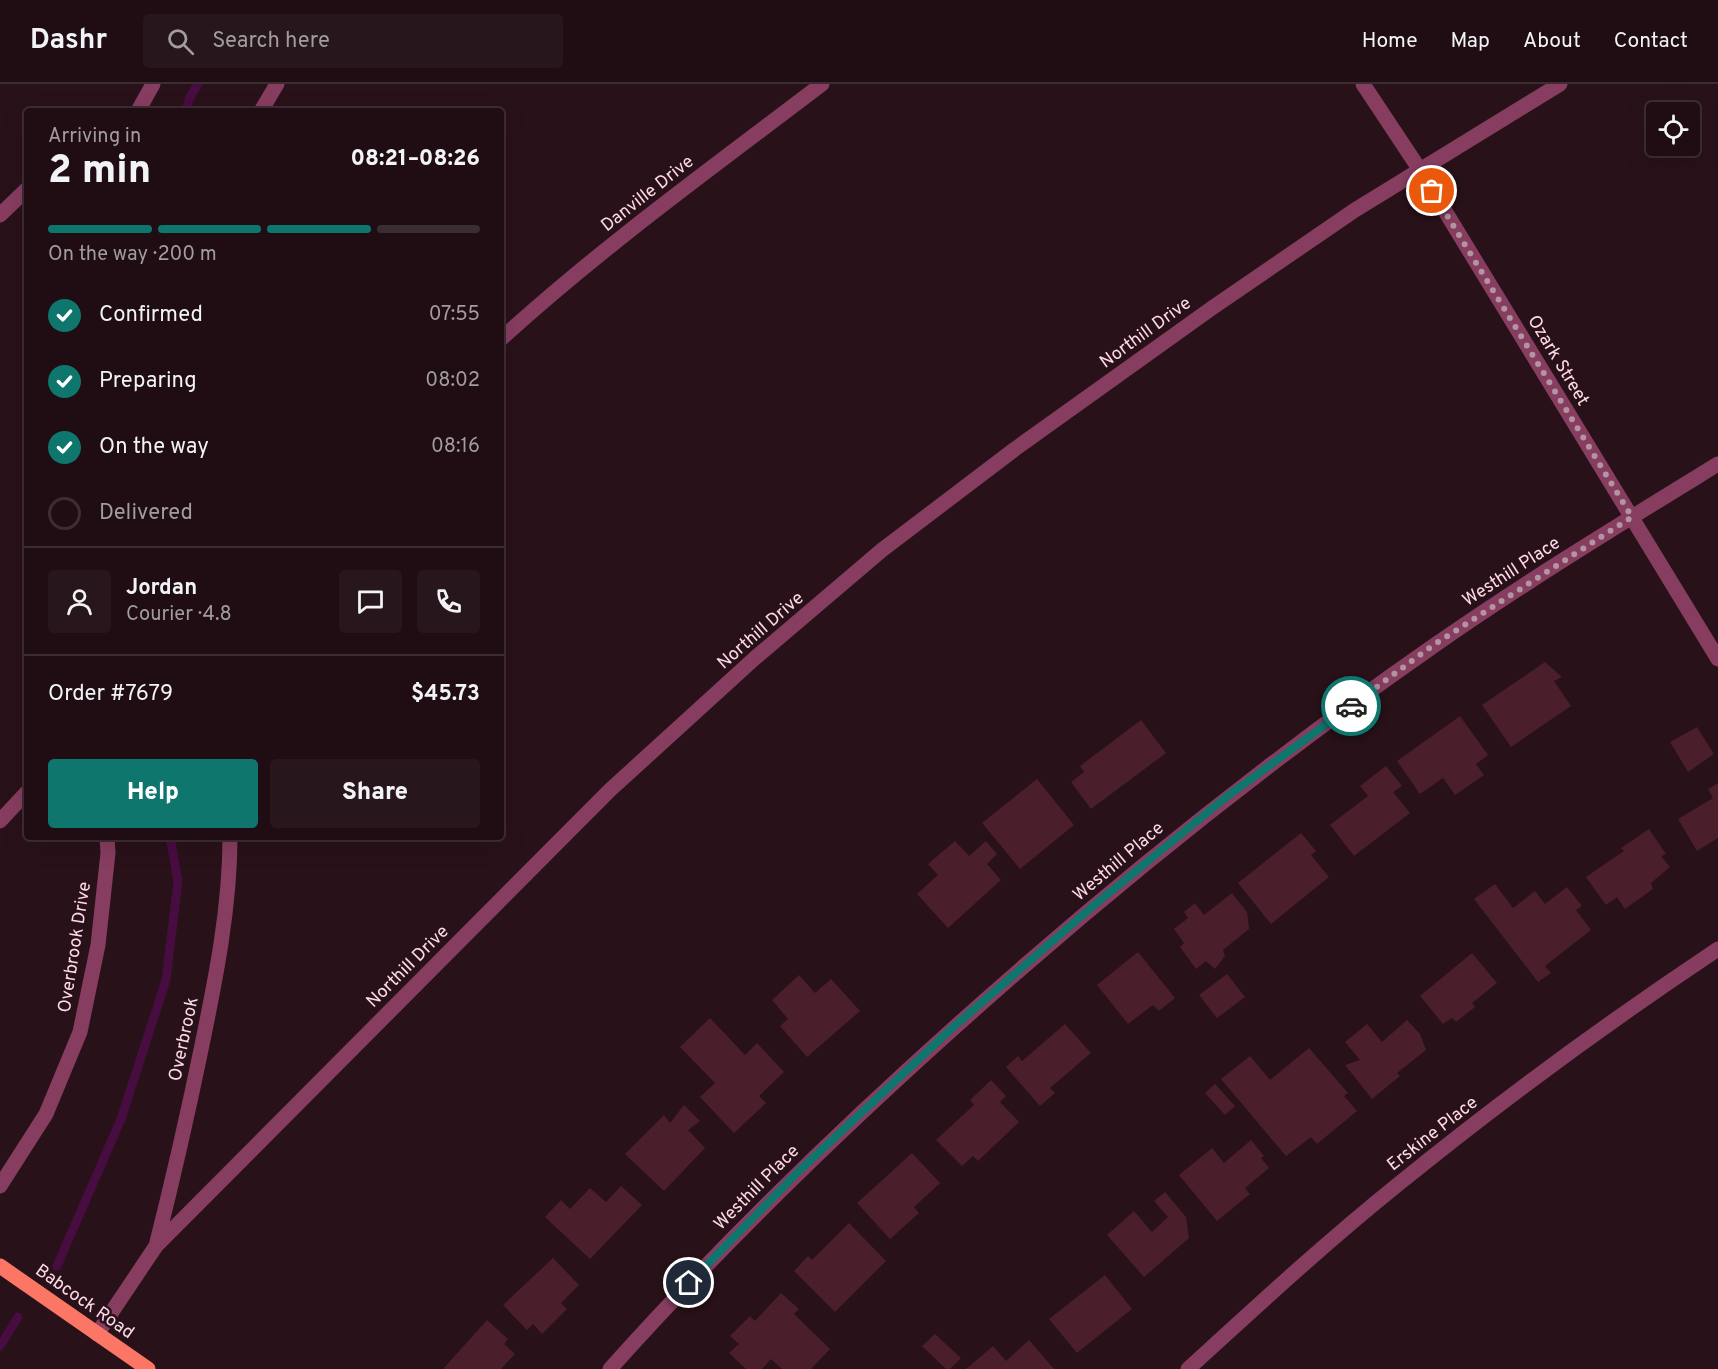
<!DOCTYPE html>
<meta charset="utf-8">
<style>
body{margin:0;font-family:Overpass,sans-serif;background:#27161c;color:#f1f3f6;height:100vh;display:flex;flex-direction:column;font-size:22px;white-space:nowrap}
*{box-sizing:border-box;margin:0}
p{font-size:20px;color:#a19ca0}
.icon{flex:none;width:33px;height:33px;fill:none;stroke:currentColor;stroke-width:2;stroke-linecap:round;stroke-linejoin:round}
.map{position:relative;flex:1;overflow:hidden}
.details{position:absolute;left:24px;top:24px;width:480px;height:732px;display:flex;flex-direction:column;background:#1f0d13;border-radius:6px;box-shadow:0 6px 24px #0002,0 0 0 2px #3c2d33}
.details>*{flex:none}
.fabs{position:absolute;left:1646px;top:18px;display:grid;gap:12px}
.fabs a{display:grid;place-items:center;width:54px;height:54px;border-radius:6px;background:#1f0d13;box-shadow:0 6px 24px #0002,0 0 0 2px #3c2d33;font-size:30px}
.pin{position:absolute;display:grid;place-items:center;width:51px;height:51px;color:#fff;margin:-26px;border:3px solid #fff;border-radius:50%;box-shadow:0 2px 6px #0007}
.courier{position:absolute;display:grid;place-items:center;width:60px;height:60px;margin:-30px;border:4px solid #0f766e;border-radius:50%;background:#fff;color:#222;box-shadow:0 2px 8px #0007}
.head em{font-style:normal;font-weight:800}
.head div{display:flex;flex-direction:column-reverse}
.head{display:flex;align-items:center;justify-content:space-between;height:102px;padding:0 24px}
h1{font-size:39px;font-weight:800;line-height:45px}
.bar{display:grid;grid-template-columns:repeat(4,1fr);gap:9px 6px;align-content:center;height:72px;padding:0 24px}
.bar i{height:8px;border-radius:4px;background:#3c2d33}
.bar .selected{background:#0f766e}
.bar p{grid-column:span 4}
.line{display:flex;align-items:center;gap:15px;padding:0 24px;border-top:2px solid #3c2d33}
.line div{flex:1}
.round{display:grid;place-items:center;flex:none;width:63px;height:63px;border-radius:6px;background:#27161c}
ol{padding:0 24px;list-style:none}
li{display:flex;align-items:center;gap:18px;height:66px}
li p{margin-inline-start:auto}
li .icon{padding:6px;border-radius:50%;background:#0f766e;color:#fff;stroke-width:4}
li:last-child{color:#a19ca0}
li i{width:33px;height:33px;border:3px solid #3c2d33;border-radius:50%}
.action{display:flex;gap:12px;margin-top:auto;padding:12px 24px}
.action a{flex:1;height:69px;border-radius:6px;background:#0f766e;color:#fff;font-size:24px;font-weight:800;line-height:69px;text-align:center}
.action a+a{background:#27161c;color:#f1f3f6}
header{display:flex;align-items:center;gap:36px;box-sizing:border-box;height:84px;padding:0 30px;background:#1f0d13;border-bottom:2px solid #3c2d33}
header strong{font-size:28px}
nav{display:flex;gap:33px;margin-inline-start:auto;font-size:21px}
.search{width:420px;height:54px;background:#27161c;display:flex;align-items:center;gap:15px;box-sizing:border-box;padding:0 21px;border-radius:6px;color:#a19ca0;font-size:22px}
.map>svg:first-child{display:block}
</style>
<header>
<strong>Dashr</strong>
<div class="search"><svg class="icon" aria-label="search" viewBox="0 0 24 24"><circle cx="10" cy="10" r="6"/><path d="M15 15l6 6"/></svg>Search here</div>
<nav><a>Home</a><a>Map</a><a>About</a><a>Contact</a></nav>
</header>
<div class="map">
<svg width="1718" height="1285" viewBox="0 0 1718 1285">
<rect width="100%" height="100%" fill="#291119"/>
<g fill="none" stroke-linecap="round" stroke-linejoin="round">
<path stroke="#470c40" stroke-width="9" d="M186,27L189,15L198,0
M57,1182L121,1035L166,896L178,797L170,753
M0,1262L18,1233"/>
</g>
<path fill="#4a1e2b" d="M1545,578L1562,593L1554,597L1571,622L1511,663L1482,621Z
M1460,632L1488,671L1476,680L1484,691L1455,711L1443,694L1420,710L1397,677Z
M1141,636L1166,669L1091,725L1071,698L1084,688L1080,682Z
M1697,643L1714,670L1688,688L1670,658Z
M1386,682L1402,702L1393,708L1410,729L1354,772L1330,741L1368,712L1360,702Z
M1037,695L1074,741L1020,785L982,739Z
M1718,699V754L1697,767L1678,735L1713,714L1708,705Z
M1649,745L1666,770L1661,772L1670,783L1651,799L1653,805L1625,825L1617,813L1606,821L1586,793L1624,767L1621,764Z
M1301,749L1316,767L1311,771L1329,793L1271,840L1238,799Z
M955,757L969,772L986,757L997,770L987,780L1001,796L948,844L917,810L938,791L928,780Z
M1495,800L1513,824L1535,807L1545,820L1567,803L1582,822L1576,826L1591,846L1545,882L1551,889L1538,898L1474,815Z
M1232,809L1247,828L1249,845L1223,866L1225,872L1215,885L1206,877L1196,885L1180,863L1184,859L1174,845L1188,834L1184,828L1195,819L1204,831Z
M1138,868L1175,914L1159,927L1153,921L1128,940L1097,901Z
M1472,869L1497,899L1472,919L1475,923L1456,938L1452,934L1443,940L1420,912Z
M1227,890L1245,913L1217,934L1199,911Z
M799,891L815,909L831,895L860,927L807,973L780,942L788,935L772,916Z
M710,934L745,971L757,959L784,988L759,1012L766,1019L734,1049L700,1013L715,999L680,963Z
M1407,936L1420,950L1426,966L1397,989L1400,992L1372,1015L1345,981L1360,976L1345,958L1367,940L1382,958Z
M1065,940L1091,969L1050,1004L1055,1009L1040,1022L1006,983L1018,972L1022,977Z
M1309,964L1348,1009L1344,1012L1357,1027L1317,1060L1311,1053L1286,1072L1221,995L1250,972L1270,996Z
M991,996L1006,1012L1000,1018L1019,1038L978,1077L973,1072L962,1082L936,1056L974,1021L970,1016Z
M1215,1000L1235,1022L1225,1031L1205,1009Z
M684,1021L700,1037L688,1046L705,1064L664,1107L625,1070L664,1031L670,1039Z
M1251,1056L1264,1072L1261,1074L1269,1084L1245,1104L1250,1110L1217,1137L1179,1091L1212,1064L1224,1079Z
M912,1069L940,1099L914,1123L919,1129L890,1155L857,1119Z
M621,1102L642,1121L590,1175L545,1133L561,1116L570,1125L590,1104L606,1118Z
M1165,1108L1186,1133L1189,1154L1144,1193L1107,1151L1134,1127L1152,1148L1168,1133L1154,1117Z
M849,1139L886,1177L835,1228L794,1187L808,1172L812,1176Z
M553,1174L579,1201L561,1219L567,1225L542,1250L533,1240L527,1246L503,1221Z
M1105,1191L1132,1225L1077,1269L1049,1235Z
M781,1209L799,1225L794,1230L830,1265L811,1285H782L771,1275L762,1285H746L729,1269L739,1260L730,1252L750,1232L755,1237Z
M487,1236L508,1255L504,1260L515,1270L501,1285H443Z
M935,1250L961,1274L950,1285H946L922,1262Z
M1029,1256L1054,1285H966L993,1262L1006,1277Z"/>
<g fill="none" stroke-linecap="round" stroke-linejoin="round">
<path stroke="#873d60" stroke-width="15" d="M1363,0L1420,86L1718,575
M138,27L153,0
M261,27L277,0
M0,131L27,105
M501,255C602,163 713,83 822,0
M0,737L27,708
M0,1102L46,1030L80,948L98,861L108,769L107,753
M156,1162C173,1095 188,1029 202,961C216,893 230,823 230,753
M97,1250L156,1162L610,706L755,574L882,466L1015,365L1212,224L1355,126L1560,0
M610,1285C739,1141 878,1009 1023,883C1154,769 1290,662 1432,563C1525,498 1622,439 1718,380
M1188,1285C1256,1223 1324,1160 1396,1102C1499,1018 1607,939 1718,865"/>
<path stroke="#fb7664" stroke-width="15" d="M0,1182L148,1285"/>
</g>
<g fill="none" stroke-linecap="round" stroke-linejoin="round">
<path stroke="#b394a0" stroke-width="6" stroke-dasharray="0 10.8" d="M1351,622L1432,562L1632,433L1432,107"/>
<path stroke="#0f766e" stroke-width="8" d="M689,1199L801,1085L950,946L1092,823L1225,714L1351,622"/>
</g>
<g text-anchor="middle" stroke-width="5" stroke-linejoin="round" paint-order="stroke">
<g font-size="18" fill="#fedae8" stroke="#291119">
<text transform="translate(647 109) rotate(-38)" y="6">Danville Drive</text>
<text transform="translate(1145 248) rotate(-36)" y="6">Northill Drive</text>
<text transform="translate(1559 276) rotate(59)" y="6">Ozark Street</text>
<text transform="translate(1511 487) rotate(-33)" y="6">Westhill Place</text>
<text transform="translate(760 546) rotate(-41)" y="6">Northill Drive</text>
<text transform="translate(1118 777) rotate(-40)" y="6">Westhill Place</text>
<text transform="translate(74 863) rotate(-81)" y="6">Overbrook Drive</text>
<text transform="translate(407 882) rotate(-45)" y="6">Northill Drive</text>
<text transform="translate(183 955) rotate(-78)" y="6">Overbrook</text>
<text transform="translate(1432 1049) rotate(-38)" y="6">Erskine Place</text>
<text transform="translate(756 1103) rotate(-45)" y="6">Westhill Place</text>
<text transform="translate(85 1217) rotate(35)" y="6">Babcock Road</text>
</g>
</g>
</svg>
<div class="fabs">
<a><svg class="icon" aria-label="locate" viewBox="0 0 24 24"><circle cx="12" cy="12" r="6"/><path d="M12 2v4M12 18v4M2 12h4M18 12h4"/></svg></a>
</div>
<div class="pin" style="left:1432px;top:107px;background:#ea580c"><svg class="icon" aria-label="bag" viewBox="0 0 24 24"><path d="M5 8h14l-1 12H6zM9 8a3 3 0 0 1 6 0"/></svg></div>
<div class="pin" style="left:689px;top:1199px;background:#1f2937"><svg class="icon" aria-label="home" viewBox="0 0 24 24"><path d="M3 11l9-7 9 7M6 9v11h12V9"/></svg></div>
<div class="courier" style="left:1351px;top:622px"><svg class="icon" aria-label="car" viewBox="0 0 24 24"><path d="M5 17H2v-5l4-1 3-4h7l3 4 3 1v5h-3M9 17h6M6 11h13"/><circle cx="7" cy="17" r="2"/><circle cx="17" cy="17" r="2"/></svg></div>
<section class="details">
<div class="head"><div><h1>2 min</h1><p>Arriving in</p></div><em>08:21–08:26</em></div>
<div class="bar"><i class="selected"></i><i class="selected"></i><i class="selected"></i><i></i><p>On the way · 200 m</p></div>
<ol>
<li><svg class="icon" aria-label="check" viewBox="0 0 24 24"><path d="M5 12l5 5 9-10"/></svg>Confirmed<p>07:55</p></li>
<li><svg class="icon" aria-label="check" viewBox="0 0 24 24"><path d="M5 12l5 5 9-10"/></svg>Preparing<p>08:02</p></li>
<li><svg class="icon" aria-label="check" viewBox="0 0 24 24"><path d="M5 12l5 5 9-10"/></svg>On the way<p>08:16</p></li>
<li><i></i>Delivered</li>
</ol>
<div class="line" style="height:108px"><a class="round"><svg class="icon" aria-label="person" viewBox="0 0 24 24"><circle cx="12" cy="8" r="4"/><path d="M4 21q1-7 8-7t8 7"/></svg></a><div><b>Jordan</b><p>Courier · 4.8</p></div><a class="round"><svg class="icon" aria-label="chat" viewBox="0 0 24 24"><path d="M4 5h16v11H9l-5 4z"/></svg></a><a class="round"><svg class="icon" aria-label="phone" viewBox="0 0 24 24"><path d="M5 4h4l2 5-3 2q2 4 5 5l2-3 5 2v4C11 20 4 13 5 4z"/></svg></a></div>
<div class="line" style="height:78px"><div>Order #7679</div><b>$45.73</b></div>
<div class="action"><a>Help</a><a>Share</a></div>
</section>
</div>
